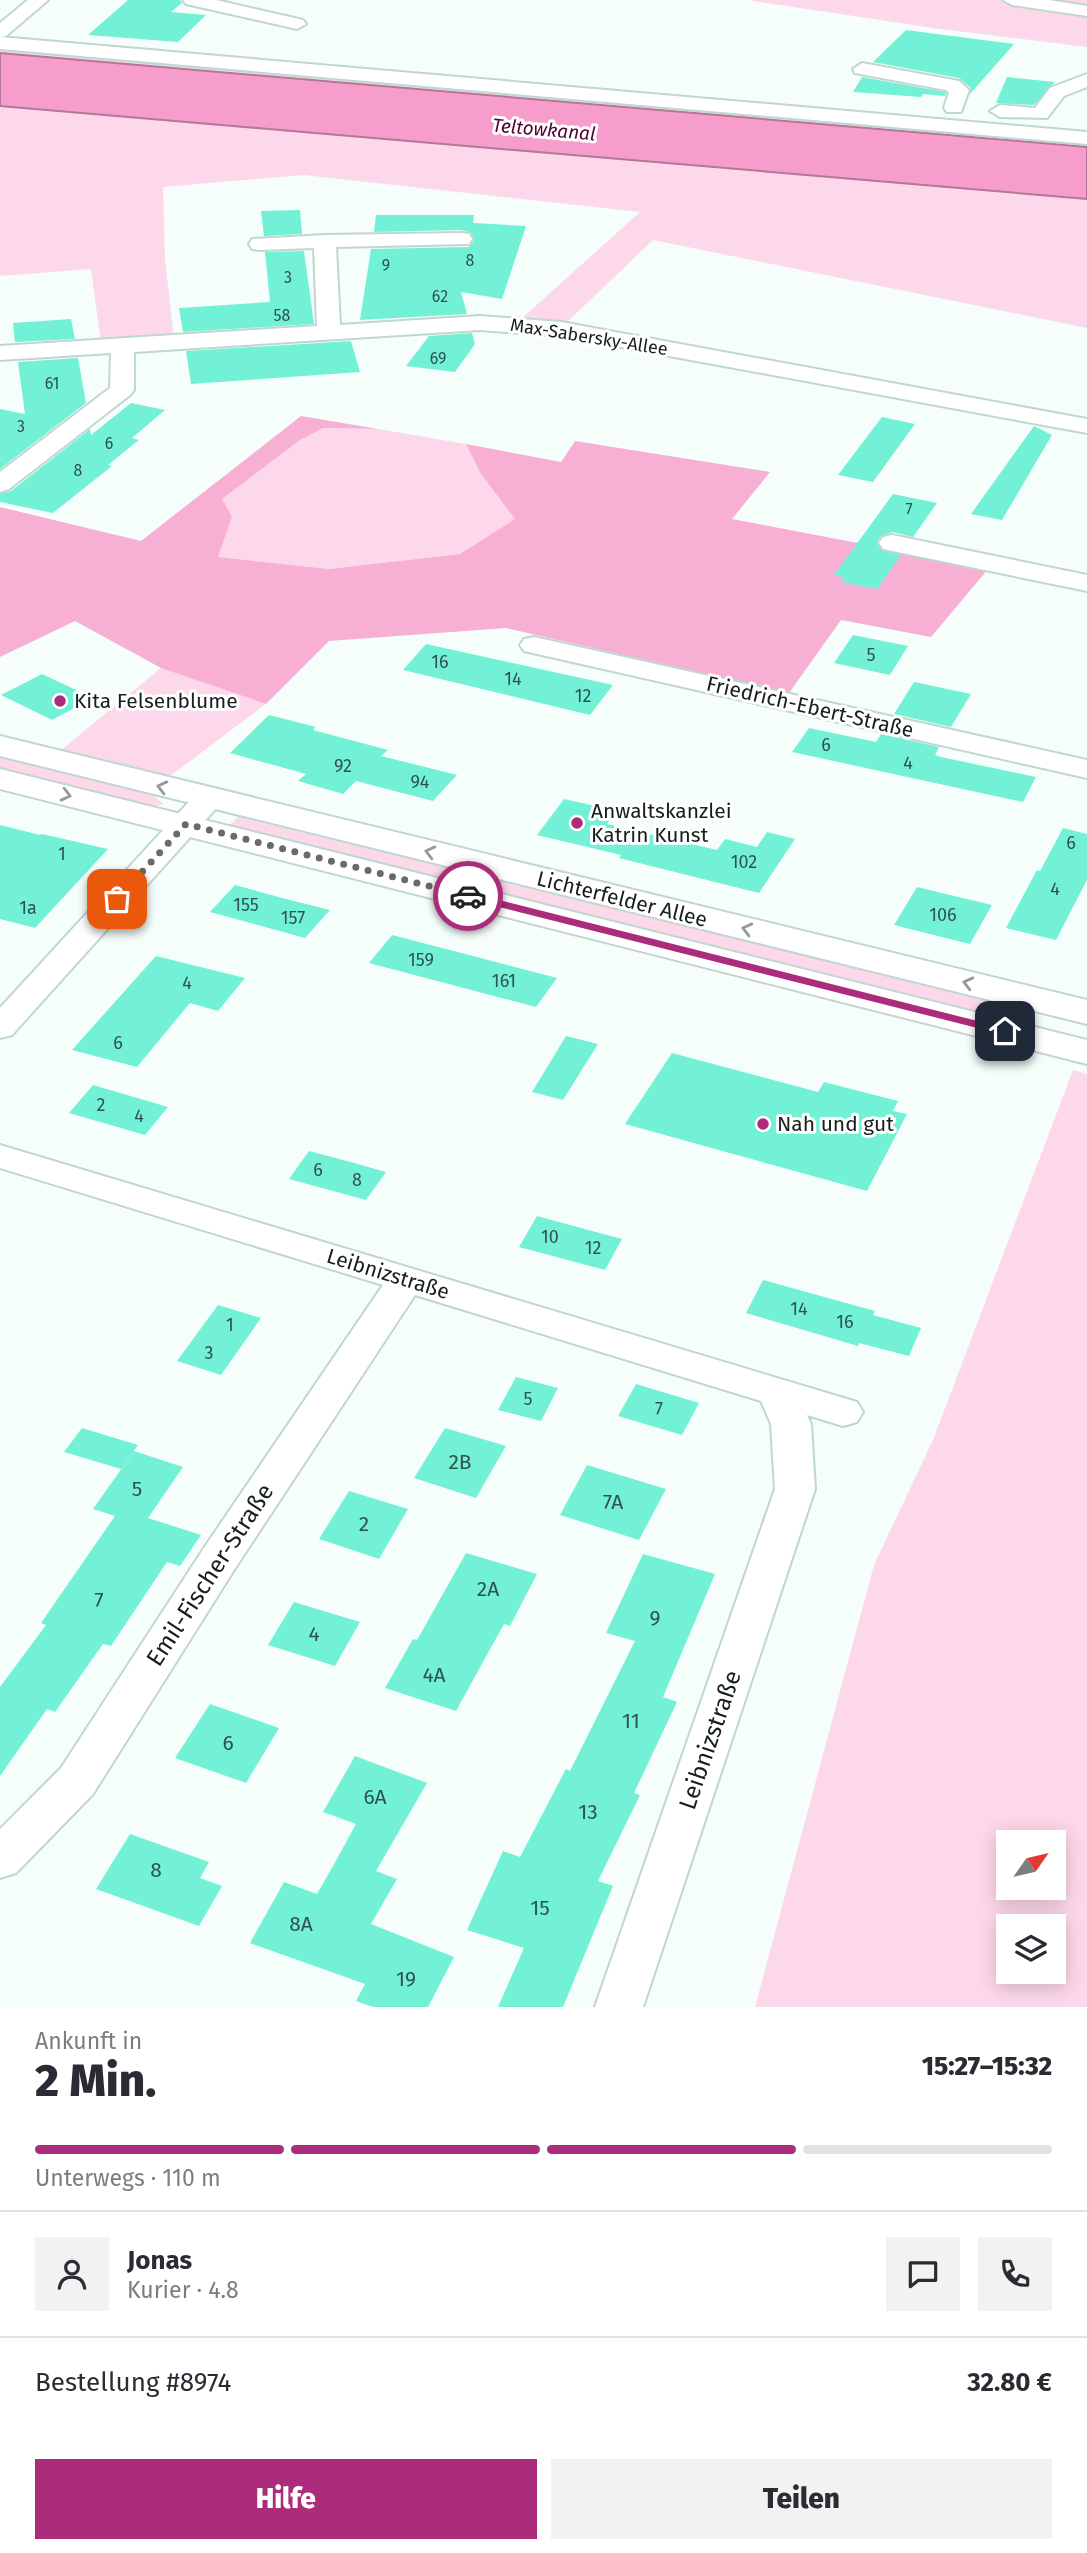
<!DOCTYPE html>
<html lang="de">
<meta charset="utf-8">
<style>
body{margin:0;font-family:"Fira Sans",sans-serif;background:#f2f2f3;color:#2b2b33;height:100vh;display:flex;flex-direction:column;font-size:26px;white-space:nowrap}
*{box-sizing:border-box;margin:0}
p{font-size:23px;color:#7c7c81}
.icon{flex:none;width:38px;height:38px;fill:none;stroke:currentColor;stroke-width:2;stroke-linecap:round;stroke-linejoin:round}
.map{position:relative;height:2007px;overflow:hidden}
.side{display:flex;flex-direction:column;background:#fff;flex:1}
.side>*{flex:none}
.needle{width:46px;rotate:56deg}
.fabs{position:absolute;left:996px;top:1830px;display:grid;gap:14px}
.fabs a{display:grid;place-items:center;width:70px;height:70px;border-radius:0px;background:#fff;box-shadow:0 4px 18px #0003;font-size:35px}
.pin{position:absolute;display:grid;place-items:center;width:60px;height:60px;color:#fff;margin:-30px;border-radius:14px;box-shadow:0 4px 10px #0006}
.courier{position:absolute;display:grid;place-items:center;width:70px;height:70px;margin:-35px;border:5px solid #ab2c7a;border-radius:50%;background:#fff;color:#222;box-shadow:0 2px 9px #0007}
.summary em{font-style:normal;font-weight:800}
.summary div{display:flex;flex-direction:column-reverse}
.summary{display:flex;align-items:center;justify-content:space-between;height:119px;padding:0 35px}
h1{font-size:46px;font-weight:800;line-height:52px}
.bar{display:grid;grid-template-columns:repeat(4,1fr);gap:10px 7px;align-content:center;height:84px;padding:0 35px}
.bar i{height:9px;border-radius:5px;background:#e1e1e2}
.bar .active{background:#ab2c7a}
.bar p{grid-column:span 4}
.line{display:flex;align-items:center;gap:18px;padding:0 35px;border-top:2px solid #e1e1e2}
.line div{flex:1}
.round{display:grid;place-items:center;flex:none;width:74px;height:74px;border-radius:0px;background:#f2f2f3}
.button{display:flex;gap:14px;margin-top:auto;padding:14px 35px}
.button a{flex:1;height:80px;border-radius:0px;background:#ab2c7a;color:#fff;font-size:28px;font-weight:800;line-height:80px;text-align:center}
.button a+a{background:#f2f2f3;color:#2b2b33}
.map>svg:first-child{display:block}
</style>
<div class="map">
<svg width="1087" height="2007" viewBox="0 0 1087 2007">
<rect width="100%" height="100%" fill="#f5fefb"/>
<path fill="#fdd8ea" fill-rule="evenodd" d="M747,0H1087V47L940,29Z
M0,41L1087,134V147L0,53Z
M0,106L1087,199V328L653,240L564,325L520,320L640,212L304,175L163,187L165,260L174,339L101,344L91,269L0,276Z
M323,428L378,429L466,444L481,474L515,519L460,554L329,569L218,557L232,517L221,499L300,440Z
M161,668L266,704L169,777L61,750Z
M0,753L149,791L163,804L152,807L0,768Z
M238,817L1029,1010L1023,1022L228,827Z
M1073,1070L1087,1074V2007H755L874,1565L933,1440ZM1008,1843H1054V1888H1008ZM1008,1927H1054V1972H1008Z"/>
<path fill="#f7afd3" d="M301,416L378,429L323,428L300,440L222,499L232,517L218,557L329,569L460,554L515,519L481,474L466,444L561,462L575,441L770,472L732,519L989,568L931,637L841,620L789,693L506,628L329,641L266,704L161,668L75,621L0,657V507L141,541Z"/>
<path fill="#f69dcb" stroke="#b37797" stroke-width="2" d="M0,53L1087,147V199L0,106Z"/>
<path fill="#73f1d7" d="M128,0H180L182,3L171,12L206,15L178,42L88,35Z
M906,30L1014,44L970,94L971,88L959,78L873,62Z
M862,77L945,92L946,93L945,96L923,94L921,97L853,92Z
M1007,77L1055,82L1034,105L996,103Z
M300,210L302,234L264,236L261,211Z
M376,215H474L473,223L526,226L502,299L461,292L467,314L360,320L371,249L469,247L474,240L471,233L461,230L374,232Z
M304,251L314,324L183,332L179,308L270,302L265,252Z
M71,319L75,339L15,342L13,323Z
M472,333L475,344L455,372L406,366L429,336Z
M351,341L360,372L191,384L186,351Z
M78,358L86,403L0,469V409L25,414L18,362Z
M131,403L165,410L132,438L139,440L108,465L112,466L53,513L0,502V494L11,491L90,429L91,435Z
M882,417L915,424L873,482L838,475Z
M1034,426L1052,435L1002,520L971,514Z
M893,494L937,503L913,537L893,532L881,536L877,542L881,550L901,555L877,589L841,582L845,578L834,575Z
M853,635L908,646L890,675L834,663Z
M426,644L476,655L613,685L590,715L403,670Z
M42,674L93,698L52,720L1,695Z
M914,682L971,694L951,727L894,714Z
M269,715L316,727L313,730L388,750L381,756L457,775L433,801L356,781L343,794L298,781L306,774L230,753Z
M809,728L876,742L881,734L939,747L935,755L941,757L1036,777L1023,802L792,752Z
M564,799L617,811L607,824L717,850L725,839L757,847L767,832L795,839L759,893L619,858L621,855L537,835Z
M0,825L40,835L42,834L108,849L35,928L0,919Z
M1063,828L1087,834V880L1056,940L1006,928L1037,870L1040,871Z
M235,885L282,898L330,910L305,938L210,912Z
M917,887L992,905L970,944L894,925Z
M392,935L473,956L557,978L536,1007L369,963Z
M156,956L245,978L218,1011L190,1003L137,1067L72,1050Z
M566,1036L598,1044L563,1100L532,1092Z
M672,1053L818,1092L824,1082L898,1101L893,1111L907,1114L867,1191L625,1124Z
M93,1085L168,1107L145,1135L69,1113Z
M309,1151L347,1161L386,1172L366,1200L289,1179Z
M537,1216L581,1228L622,1239L605,1270L519,1247Z
M763,1280L875,1311L873,1315L921,1328L909,1356L859,1343L858,1346L746,1313Z
M218,1305L261,1318L221,1375L177,1361Z
M516,1377L558,1388L541,1421L498,1410Z
M636,1384L699,1403L682,1435L618,1416Z
M82,1428L138,1445L121,1469L64,1452Z
M445,1428L506,1446L476,1498L414,1478Z
M134,1451L183,1467L148,1518L201,1535L180,1566L167,1562L111,1646L103,1644L55,1712L47,1709L0,1776V1687L46,1625L41,1623L115,1516L93,1509Z
M587,1465L666,1489L639,1540L560,1515Z
M349,1491L408,1509L379,1559L319,1539Z
M466,1553L537,1574L510,1626L504,1624L456,1711L385,1688L413,1639L417,1640Z
M643,1554L715,1574L663,1697L677,1702L634,1793L640,1795L598,1881L613,1886L563,2007H498L524,1948L467,1930L503,1851L520,1857L566,1769L570,1771L635,1641L606,1633Z
M294,1602L360,1622L335,1666L268,1645Z
M210,1704L279,1728L246,1783L175,1758Z
M355,1756L427,1783L376,1871L397,1879L371,1924L454,1957L428,2007H373L356,2001L365,1984L250,1943L284,1882L317,1894L333,1866L356,1824L323,1812Z
M130,1834L209,1862L200,1878L222,1886L199,1926L96,1889Z"/>
<g fill="none" stroke-linecap="round" stroke-linejoin="round">
<g stroke="#c0d7d1" stroke-width="4">
<path id="minor" d="M28,0H48L6,36L0,37L1087,132V144L0,49V23Z
M183,0H216L303,20L306,24L297,29L186,4Z
M1003,0H1049L1087,6V16L1012,5Z
M862,63L959,81L969,90L961,112H947L944,108L949,92L946,90L855,73L853,69Z
M1087,74V87L1064,96L1047,118L1000,117L990,111L1000,105L1035,108L1050,88Z
M461,233L469,234L472,239L469,244L336,247L340,325L480,316L561,322L1087,419V433L561,336L480,330L134,352V390L130,395L9,489L0,492V472L110,388L111,353L0,360V346L317,326L314,248L260,250L252,249L249,244L252,239L325,235Z
M892,535L1087,575V591L883,549L879,543L883,537Z
M534,637L1087,760V778L524,651L520,645L524,639Z
M209,789L220,792L224,798L220,804L12,1035L0,1038V1008L198,792Z
M0,1145L857,1402L863,1412L857,1422L843,1426L807,1415L811,1424L815,1489L643,2007H595L775,1489L771,1424L761,1401L415,1295L234,1570L93,1794L16,1873L0,1878V1829L61,1768L204,1548L383,1285L0,1168Z"/>
</g>
<g stroke="#c0d7d1" stroke-width="4">
<path id="major" d="M0,736L1087,1000V1024L0,756Z
M0,769L1087,1040V1064L0,789Z"/>
</g>
<use href="#minor" fill="#fff" fill-rule="evenodd"/>
<use href="#major" fill="#fff" fill-rule="evenodd"/>
</g>
<defs><path id="oneway-chevron" d="M-2-3.5L2.5 0L-2 3.5" fill="none" stroke-width="1.6" stroke-linecap="round" stroke-linejoin="round" transform="scale(1.75)"/></defs>
<g stroke="#979a99">
<use href="#oneway-chevron" transform="translate(162 787) rotate(-166)"/>
<use href="#oneway-chevron" transform="translate(66 795) rotate(14)"/>
<use href="#oneway-chevron" transform="translate(430 852) rotate(-166)"/>
<use href="#oneway-chevron" transform="translate(747 929) rotate(-166)"/>
<use href="#oneway-chevron" transform="translate(968 983) rotate(-166)"/>
</g>
<path fill="#ab2c7a" d="M468,892L1009,1029L1011,1031L1005,1035L464,898L463,896Z"/>
<g fill="none" stroke-linecap="round" stroke-linejoin="round">
<path stroke="#656d6b" stroke-width="7" stroke-dasharray="0 12.6" d="M117,899L186,824L468,896"/>
</g>
<g fill="#ab2c7a" stroke="#fff" stroke-width="2.5">
<circle cx="60" cy="701" r="7"/>
<circle cx="577" cy="823" r="7"/>
<circle cx="763" cy="1124" r="7"/>
</g>
<g text-anchor="middle" stroke-width="6" stroke-linejoin="round" paint-order="stroke">
<g font-size="16" fill="#2e544c">
<text x="470" y="266">8</text>
<text x="386" y="271">9</text>
<text x="288" y="283">3</text>
<text x="440" y="302">62</text>
<text x="282" y="321">58</text>
<text x="438" y="364">69</text>
<text x="52" y="389">61</text>
<text x="21" y="432">3</text>
<text x="109" y="449">6</text>
<text x="78" y="476">8</text>
<text x="909" y="515">7</text>
</g>
<g font-size="18" fill="#171f1d" stroke="#fff">
<text transform="translate(589 337) rotate(9)" y="6">Max-Sabersky-Allee</text>
</g>
<g font-size="18" fill="#2e544c">
<text x="871" y="661">5</text>
<text x="440" y="668">16</text>
<text x="513" y="685">14</text>
<text x="583" y="702">12</text>
<text x="826" y="751">6</text>
<text x="908" y="769">4</text>
<text x="343" y="772">92</text>
<text x="420" y="788">94</text>
<text x="1071" y="849">6</text>
<text x="62" y="860">1</text>
<text x="744" y="868">102</text>
<text x="1055" y="895">4</text>
<text x="246" y="911">155</text>
<text x="28" y="914">1a</text>
<text x="943" y="921">106</text>
<text x="293" y="924">157</text>
<text x="421" y="966">159</text>
<text x="504" y="987">161</text>
<text x="187" y="989">4</text>
<text x="118" y="1049">6</text>
<text x="101" y="1111">2</text>
<text x="139" y="1122">4</text>
<text x="318" y="1176">6</text>
<text x="357" y="1186">8</text>
<text x="550" y="1243">10</text>
<text x="593" y="1254">12</text>
<text x="799" y="1315">14</text>
<text x="845" y="1328">16</text>
<text x="230" y="1331">1</text>
<text x="209" y="1359">3</text>
<text x="528" y="1405">5</text>
<text x="659" y="1415">7</text>
</g>
<g font-size="19" font-style="italic" fill="#500034" stroke="#fff">
<text transform="translate(544 129) rotate(5)" y="7">Teltowkanal</text>
</g>
<g font-size="21" fill="#171f1d" stroke="#fff" text-anchor="start">
<text x="74" y="708">Kita Felsenblume</text>
<text x="591" y="818">Anwaltskanzlei<tspan x="591" dy="24">Katrin Kunst</tspan></text>
<text x="777" y="1131">Nah und gut</text>
</g>
<g font-size="21" fill="#171f1d" stroke="#fff">
<text transform="translate(810 707) rotate(13)" y="7">Friedrich-Ebert-Straße</text>
<text transform="translate(622 899) rotate(14)" y="7">Lichterfelder Allee</text>
<text transform="translate(388 1274) rotate(17)" y="7">Leibnizstraße</text>
</g>
<g font-size="21" fill="#2e544c">
<text x="460" y="1469">2B</text>
<text x="137" y="1496">5</text>
<text x="613" y="1509">7A</text>
<text x="364" y="1531">2</text>
<text x="488" y="1596">2A</text>
<text x="99" y="1607">7</text>
<text x="655" y="1625">9</text>
<text x="314" y="1641">4</text>
<text x="434" y="1682">4A</text>
<text x="631" y="1728">11</text>
<text x="228" y="1750">6</text>
<text x="375" y="1804">6A</text>
<text x="588" y="1819">13</text>
<text x="156" y="1877">8</text>
<text x="540" y="1915">15</text>
<text x="301" y="1931">8A</text>
<text x="406" y="1986">19</text>
</g>
<g font-size="24" fill="#171f1d" stroke="#fff">
<text transform="translate(210 1575) rotate(-57)" y="8">Emil-Fischer-Straße</text>
<text transform="translate(710 1740) rotate(-71)" y="8">Leibnizstraße</text>
</g>
</g>
</svg>
<div class="fabs">
<a><svg class="needle" viewBox="-14 -14 28 28"><path d="M0-13l5 13h-10z" fill="#e53935"/><path d="M0 13l5-13h-10z" fill="#7c7c81"/></svg></a>
<a><svg class="icon" aria-label="layers" viewBox="0 0 24 24"><path d="M12 4l9 5-9 5-9-5zM3 14l9 5 9-5"/></svg></a>
</div>
<div class="pin" style="left:117px;top:899px;background:#ea580c"><svg class="icon" aria-label="bag" viewBox="0 0 24 24"><path d="M5 8h14l-1 12H6zM9 8a3 3 0 0 1 6 0"/></svg></div>
<div class="pin" style="left:1005px;top:1031px;background:#1f2937"><svg class="icon" aria-label="home" viewBox="0 0 24 24"><path d="M3 11l9-7 9 7M6 9v11h12V9"/></svg></div>
<div class="courier" style="left:468px;top:896px"><svg class="icon" aria-label="car" viewBox="0 0 24 24"><path d="M5 17H2v-5l4-1 3-4h7l3 4 3 1v5h-3M9 17h6M6 11h13"/><circle cx="7" cy="17" r="2"/><circle cx="17" cy="17" r="2"/></svg></div>
</div>
<section class="side">
<div class="summary"><div><h1>2 Min.</h1><p>Ankunft in</p></div><em>15:27–15:32</em></div>
<div class="bar"><i class="active"></i><i class="active"></i><i class="active"></i><i></i><p>Unterwegs · 110 m</p></div>
<div class="line" style="height:126px"><a class="round"><svg class="icon" aria-label="person" viewBox="0 0 24 24"><circle cx="12" cy="8" r="4"/><path d="M4 21q1-7 8-7t8 7"/></svg></a><div><b>Jonas</b><p>Kurier · 4.8</p></div><a class="round"><svg class="icon" aria-label="chat" viewBox="0 0 24 24"><path d="M4 5h16v11H9l-5 4z"/></svg></a><a class="round"><svg class="icon" aria-label="phone" viewBox="0 0 24 24"><path d="M5 4h4l2 5-3 2q2 4 5 5l2-3 5 2v4C11 20 4 13 5 4z"/></svg></a></div>
<div class="line" style="height:91px"><div>Bestellung #8974</div><b>32.80 €</b></div>
<div class="button"><a>Hilfe</a><a>Teilen</a></div>
</section>
